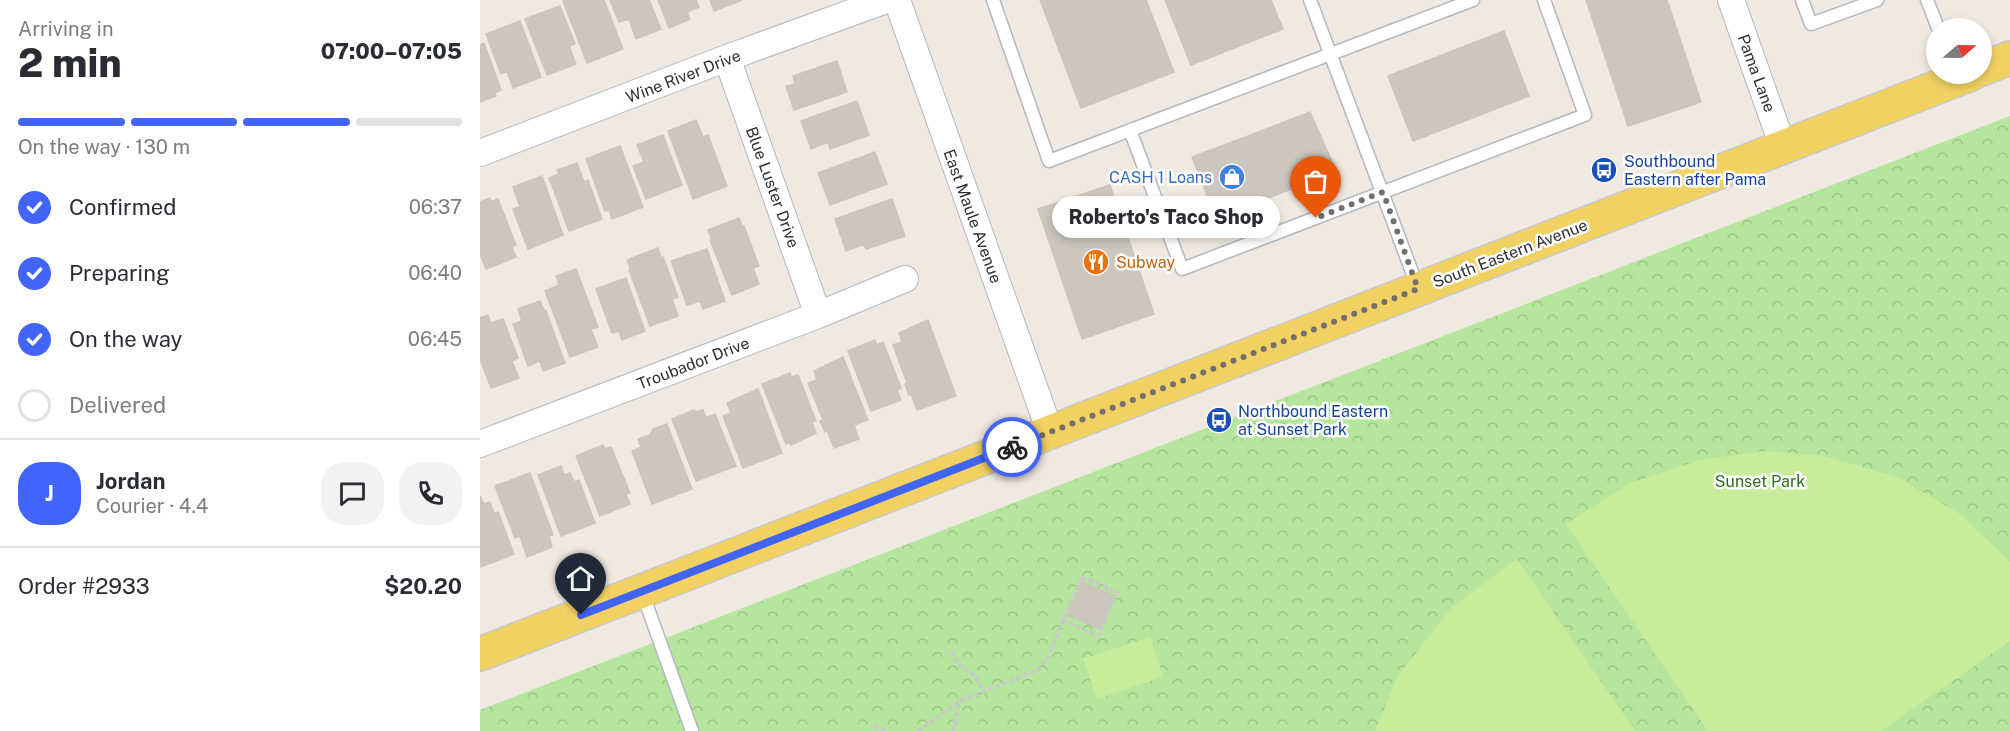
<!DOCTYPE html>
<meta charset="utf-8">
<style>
body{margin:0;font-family:"Public Sans",sans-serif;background:#f2f2f3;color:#2b2b33;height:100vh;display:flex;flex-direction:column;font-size:22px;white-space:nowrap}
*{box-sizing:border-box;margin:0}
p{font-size:20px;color:#7c7c81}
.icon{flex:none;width:33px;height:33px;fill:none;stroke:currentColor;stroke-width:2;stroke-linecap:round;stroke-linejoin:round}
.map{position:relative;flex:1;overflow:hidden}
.sheet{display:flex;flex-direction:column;background:#fff;width:480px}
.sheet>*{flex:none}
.needle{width:39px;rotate:70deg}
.controls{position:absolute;left:1446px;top:18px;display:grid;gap:12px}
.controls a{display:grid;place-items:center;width:66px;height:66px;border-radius:50%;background:#fff;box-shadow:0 3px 9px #0003;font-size:30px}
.pin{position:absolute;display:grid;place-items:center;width:51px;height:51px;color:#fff;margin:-62px -26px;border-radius:50% 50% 50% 0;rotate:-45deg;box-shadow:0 0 6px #0007}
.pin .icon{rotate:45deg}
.courier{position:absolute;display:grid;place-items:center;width:60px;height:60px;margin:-30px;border:4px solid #4264fb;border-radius:50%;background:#fff;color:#222;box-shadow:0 2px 8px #0007}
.bubble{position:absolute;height:42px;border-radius:21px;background:#fff;box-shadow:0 3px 9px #0003;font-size:20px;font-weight:800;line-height:42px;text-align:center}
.overview em{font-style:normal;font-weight:800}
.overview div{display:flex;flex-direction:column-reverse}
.overview{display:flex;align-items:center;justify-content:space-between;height:102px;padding:0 18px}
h1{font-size:39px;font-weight:800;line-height:45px}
.bar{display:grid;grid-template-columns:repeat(4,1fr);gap:9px 6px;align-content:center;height:72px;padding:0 18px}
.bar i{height:8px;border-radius:4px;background:#e1e1e2}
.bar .on{background:#4264fb}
.bar p{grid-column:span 4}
.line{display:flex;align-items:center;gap:15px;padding:0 18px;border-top:2px solid #e1e1e2}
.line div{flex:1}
.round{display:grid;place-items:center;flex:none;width:63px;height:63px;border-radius:24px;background:#f2f2f3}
ol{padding:0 18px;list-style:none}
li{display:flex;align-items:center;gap:18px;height:66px}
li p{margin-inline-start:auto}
li .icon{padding:6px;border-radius:50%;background:#4264fb;color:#fff;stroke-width:4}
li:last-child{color:#7c7c81}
li i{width:33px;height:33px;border:3px solid #e1e1e2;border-radius:50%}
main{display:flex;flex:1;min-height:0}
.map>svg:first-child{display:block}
</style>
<main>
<section class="sheet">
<div class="overview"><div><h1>2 min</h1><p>Arriving in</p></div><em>07:00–07:05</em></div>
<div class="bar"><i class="on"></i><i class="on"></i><i class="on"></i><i></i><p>On the way · 130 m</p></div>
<ol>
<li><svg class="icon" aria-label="check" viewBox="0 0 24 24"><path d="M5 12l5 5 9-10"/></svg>Confirmed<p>06:37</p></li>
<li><svg class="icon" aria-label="check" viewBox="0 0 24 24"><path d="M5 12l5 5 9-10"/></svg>Preparing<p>06:40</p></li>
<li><svg class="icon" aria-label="check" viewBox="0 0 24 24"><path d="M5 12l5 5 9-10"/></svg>On the way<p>06:45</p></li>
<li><i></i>Delivered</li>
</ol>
<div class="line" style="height:108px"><b class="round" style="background:#4264fb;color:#fff">J</b><div><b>Jordan</b><p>Courier · 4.4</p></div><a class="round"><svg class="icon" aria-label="chat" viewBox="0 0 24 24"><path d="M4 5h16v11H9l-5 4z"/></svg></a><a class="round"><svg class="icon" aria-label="phone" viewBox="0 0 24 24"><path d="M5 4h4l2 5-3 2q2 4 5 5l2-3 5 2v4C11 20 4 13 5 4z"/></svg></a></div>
<div class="line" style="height:78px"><div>Order #2933</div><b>$20.20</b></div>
</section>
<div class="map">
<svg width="1530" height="731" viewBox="0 0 1530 731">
<defs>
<pattern id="forest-crowns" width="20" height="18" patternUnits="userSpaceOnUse" patternTransform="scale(1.5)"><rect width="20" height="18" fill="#b6e59e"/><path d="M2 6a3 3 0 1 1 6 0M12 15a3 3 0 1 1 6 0" fill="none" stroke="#9dc588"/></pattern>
</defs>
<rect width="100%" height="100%" fill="#efe9e1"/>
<path fill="url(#forest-crowns)" d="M1530,116V731H0V710Z"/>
<path fill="#c9ec9a" d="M1284,451L1343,456L1417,477L1480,514L1530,562V641L1401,731H1228L1086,524L1150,483L1220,460Z
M1037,559L1155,731H895L918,676L971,608Z
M670,637L683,677L617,699L603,659Z"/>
<path fill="#cbc7bf" stroke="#cbc5ba" stroke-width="1.5" d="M87,0H124L143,49L107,63L83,1Z
M130,0H169L181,29L156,39L149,19L139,22Z
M178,0H216L219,7L207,12L210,19L189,28Z
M230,0H262L234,11Z
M560,0H666L694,72L601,108Z
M685,0H791L803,29L711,65Z
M1106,0H1187L1221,102L1148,126Z
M80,6L95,44L89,46L96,64L67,75L45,19Z
M40,21L61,77L33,88L27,71L21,74L6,34Z
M1024,31L1049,96L933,141L908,76Z
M4,43L21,90L15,93L16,96L0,102V45Z
M357,61L367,92L314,110L306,86L315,84L313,76Z
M377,101L389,135L350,149L348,142L331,149L321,121Z
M830,112L858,175L835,183L834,180L791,197L768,136Z
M216,120L223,137L228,135L247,186L213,199L188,131Z
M183,135L202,185L166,199L153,166L164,162L157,145Z
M768,136L791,197L760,209L759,212L737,221L712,157Z
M140,146L163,207L132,219L129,210L125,211L106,159Z
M395,152L407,184L350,205L338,173Z
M97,163L104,182L108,180L122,219L89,231L69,178L79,174L77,170Z
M62,176L83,235L48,249L33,209L40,207L33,187Z
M630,185L674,314L602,339L558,209Z
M10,198L11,202L18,199L36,245L32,247L36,257L6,269L0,254V202Z
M412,199L425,236L386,249L384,244L366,251L355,219Z
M259,218L262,226H264L279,266L273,268L279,284L252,295L230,240H232L228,230Z
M178,248L181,258L183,257L198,297L192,299L198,316L170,326L149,270H151L147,260Z
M227,249L245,301L223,309L220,301L207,305L191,261Z
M96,269L118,327L111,329L118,347L90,357L65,291L79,285L76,276Z
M146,278L165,331L142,340L139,331L132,333L116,289Z
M60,301L65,311H66L85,363L63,371L60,361L48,366L33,324L42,321L38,309Z
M8,315L11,323L23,319L38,358L32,361L39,378L11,388L0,359V318Z
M448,320L476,396L437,410L431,394L429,395L425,384L427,383L413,345L422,342L419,333Z
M395,340L397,345L403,342L421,388L417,390L421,400L391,411L368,351Z
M363,357L388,420L374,425L379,439L354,448L347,430L345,432L340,421L343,420L328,383L337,380L334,371Z
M310,373L311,377L318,375L336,421L332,422L336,433L311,445L309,442L306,444L282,384Z
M278,389L302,453L263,468L243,416L251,413L247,403Z
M214,410L215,412L223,410L226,418L235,414L256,466L216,481L192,419Z
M187,424L212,489L172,504L152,451L161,447L158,439L170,435L173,429Z
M123,445L125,449L131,447L150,493L146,494L150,504L120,516L96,456Z
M81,466L84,475L90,473L94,482L99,480L115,523L81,536L58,475Z
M50,473L73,535L69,536L72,547L47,557L40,536L35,538L15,486Z
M0,496L4,504L10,502L14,513L18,512L34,554L1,567Z
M602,582L634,596L620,629L588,615Z"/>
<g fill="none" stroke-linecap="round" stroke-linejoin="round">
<g stroke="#b4b7c1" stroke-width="15">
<path id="lane" d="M513,0L569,161L993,0
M830,0L938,288
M1322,0L1331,24L1397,0
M1447,0L1458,28
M650,130L702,269L1105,115L1064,0
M162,592L212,731"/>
</g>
<g stroke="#b4b7c1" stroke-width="28">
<path id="street" d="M417,0L570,432
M1251,0L1303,147
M247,58L338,315
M0,153L247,58L406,0
M0,444L338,315L425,279"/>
</g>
<g stroke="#c9c9c9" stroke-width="36">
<path id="primary" d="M1502,69L1530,58
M0,654L1491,74"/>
</g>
<path stroke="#c9c9c9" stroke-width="4" stroke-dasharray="4.5 3" stroke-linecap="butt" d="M602,577L637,592L618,636L583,620Z
M472,651L477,664L495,676L503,691
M394,727L408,731
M438,731L482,700L558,670L568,658L583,620
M473,731L479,702"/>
<use href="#lane" stroke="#fff" stroke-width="12"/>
<use href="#street" stroke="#fff" stroke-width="26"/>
<use href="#primary" stroke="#f2d163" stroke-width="33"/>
</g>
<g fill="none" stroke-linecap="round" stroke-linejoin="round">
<path stroke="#726f6d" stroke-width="6" stroke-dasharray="0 10.8" d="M532,447L938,289L903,192L836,218"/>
<path stroke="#4264fb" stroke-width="8" d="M101,615L532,447"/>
</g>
<defs>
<g id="bus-disc" transform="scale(1.35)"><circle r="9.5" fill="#1a4fb4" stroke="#fff"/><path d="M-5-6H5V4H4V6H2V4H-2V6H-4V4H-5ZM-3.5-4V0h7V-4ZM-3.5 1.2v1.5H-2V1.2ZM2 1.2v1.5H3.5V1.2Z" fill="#fff"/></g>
<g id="shop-disc" transform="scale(1.35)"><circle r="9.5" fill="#3f7fe0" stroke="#fff"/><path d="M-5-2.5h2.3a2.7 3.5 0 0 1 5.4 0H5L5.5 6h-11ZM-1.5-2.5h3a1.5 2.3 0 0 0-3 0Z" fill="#fff"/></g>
<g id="restaurant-disc" transform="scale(1.35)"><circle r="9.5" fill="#e8710a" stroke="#fff"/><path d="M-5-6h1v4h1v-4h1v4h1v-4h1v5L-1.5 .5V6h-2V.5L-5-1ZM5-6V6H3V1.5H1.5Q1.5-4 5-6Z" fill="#fff"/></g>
</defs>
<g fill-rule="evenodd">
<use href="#bus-disc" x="1124" y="170"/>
<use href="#shop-disc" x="752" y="177"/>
<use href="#restaurant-disc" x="616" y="262"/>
<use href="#bus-disc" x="739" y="420"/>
</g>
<g text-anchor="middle" stroke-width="5" stroke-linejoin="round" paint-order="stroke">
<g font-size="16" fill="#2e2e2e" stroke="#fff">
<text transform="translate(1277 73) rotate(70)" y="6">Pama Lane</text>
<text transform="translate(203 76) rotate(-21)" y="6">Wine River Drive</text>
<text transform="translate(293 187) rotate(70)" y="6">Blue Luster Drive</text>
<text transform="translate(493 216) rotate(70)" y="6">East Maule Avenue</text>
<text transform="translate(1030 253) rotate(-21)" y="6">South Eastern Avenue</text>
<text transform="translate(213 363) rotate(-21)" y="6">Troubador Drive</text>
</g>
<g font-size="16" fill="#164399" stroke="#fff" text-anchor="start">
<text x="1144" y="167">Southbound<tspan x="1144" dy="18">Eastern after Pama</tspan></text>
<text x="758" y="417">Northbound Eastern<tspan x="758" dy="18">at Sunset Park</tspan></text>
</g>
<g font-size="16" fill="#366cbe" stroke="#fff" text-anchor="end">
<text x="732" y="183">CASH 1 Loans</text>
</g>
<g font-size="16" fill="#c56008" stroke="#fff" text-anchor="start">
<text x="636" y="268">Subway</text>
</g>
<g font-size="16" fill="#2c6e1b" stroke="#fff">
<text x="1280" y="487">Sunset Park</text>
</g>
</g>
</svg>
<div class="controls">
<a><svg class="needle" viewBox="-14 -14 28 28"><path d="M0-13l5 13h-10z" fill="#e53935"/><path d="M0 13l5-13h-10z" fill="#7c7c81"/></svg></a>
</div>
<div class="pin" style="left:836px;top:218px;background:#ea580c"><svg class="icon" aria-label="bag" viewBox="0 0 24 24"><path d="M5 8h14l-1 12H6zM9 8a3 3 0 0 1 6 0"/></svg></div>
<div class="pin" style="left:101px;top:615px;background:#1f2937"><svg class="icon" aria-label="home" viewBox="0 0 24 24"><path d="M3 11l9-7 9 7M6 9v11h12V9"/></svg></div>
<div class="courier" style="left:532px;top:447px"><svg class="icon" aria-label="bike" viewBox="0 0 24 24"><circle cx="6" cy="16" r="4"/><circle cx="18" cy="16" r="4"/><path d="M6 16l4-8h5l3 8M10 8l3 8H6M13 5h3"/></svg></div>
<div class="bubble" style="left:572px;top:196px;width:228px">Roberto's Taco Shop</div>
</div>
</main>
